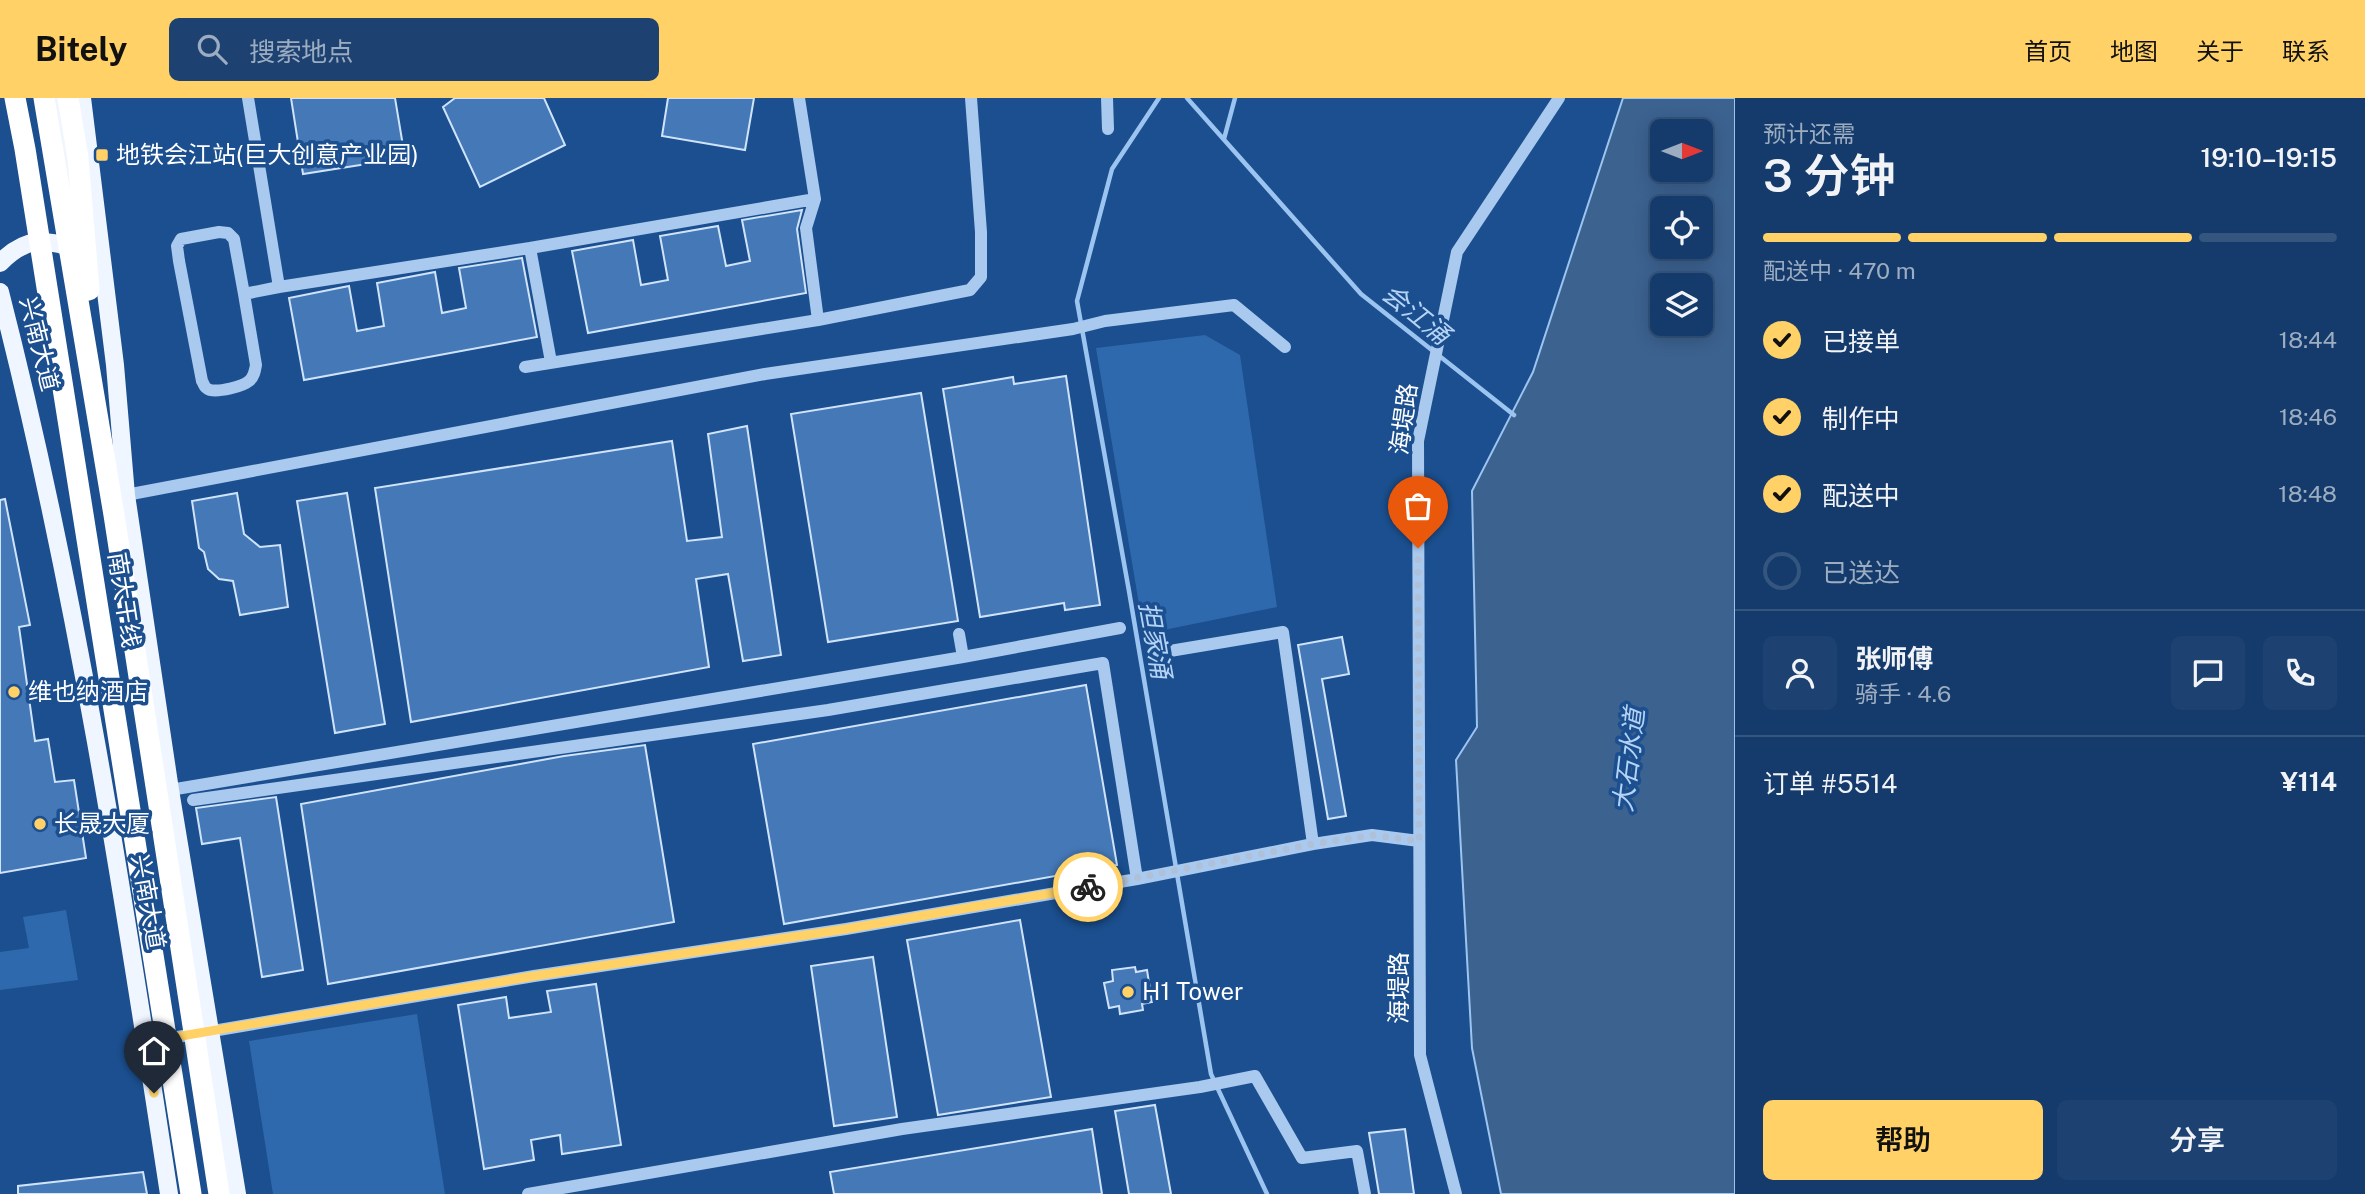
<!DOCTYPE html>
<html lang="zh">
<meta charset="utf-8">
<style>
body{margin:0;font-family:"Public Sans","Noto Sans SC",sans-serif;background:#1d4271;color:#f1f3f6;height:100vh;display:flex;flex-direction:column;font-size:26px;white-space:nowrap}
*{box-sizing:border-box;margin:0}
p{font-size:23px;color:#9dadc1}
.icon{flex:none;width:38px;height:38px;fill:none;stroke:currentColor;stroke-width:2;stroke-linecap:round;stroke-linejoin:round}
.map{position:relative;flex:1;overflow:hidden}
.details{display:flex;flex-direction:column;background:#143b6b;width:630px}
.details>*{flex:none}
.needle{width:46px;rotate:90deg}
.fabs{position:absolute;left:1650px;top:21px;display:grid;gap:14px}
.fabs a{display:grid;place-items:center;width:63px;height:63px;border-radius:10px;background:#143b6b;box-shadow:0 4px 18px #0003,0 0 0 2px #33557e;font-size:35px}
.pin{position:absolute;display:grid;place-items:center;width:60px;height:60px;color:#fff;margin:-72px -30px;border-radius:50% 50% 50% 0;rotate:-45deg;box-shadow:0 0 7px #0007}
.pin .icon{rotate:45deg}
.courier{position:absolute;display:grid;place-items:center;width:70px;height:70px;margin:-35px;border:5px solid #ffd166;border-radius:50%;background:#fff;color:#222;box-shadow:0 2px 9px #0007}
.headline em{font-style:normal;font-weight:600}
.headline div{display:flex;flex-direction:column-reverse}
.headline{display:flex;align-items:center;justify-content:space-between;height:119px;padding:0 28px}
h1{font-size:46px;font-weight:600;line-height:52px}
.bar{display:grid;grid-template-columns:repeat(4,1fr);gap:10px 7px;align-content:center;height:84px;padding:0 28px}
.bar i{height:9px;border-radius:5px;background:#33557e}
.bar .selected{background:#ffd166}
.bar p{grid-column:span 4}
.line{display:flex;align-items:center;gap:18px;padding:0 28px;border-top:2px solid #33557e}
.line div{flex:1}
.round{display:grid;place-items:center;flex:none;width:74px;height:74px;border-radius:10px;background:#1d4271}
ol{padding:0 28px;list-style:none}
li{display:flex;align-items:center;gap:21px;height:77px}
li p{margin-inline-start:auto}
li .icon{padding:7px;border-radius:50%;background:#ffd166;color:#111;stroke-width:4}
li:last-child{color:#9dadc1}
li i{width:38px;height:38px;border:4px solid #33557e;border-radius:50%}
.action{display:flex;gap:14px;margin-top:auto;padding:14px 28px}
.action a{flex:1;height:80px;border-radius:10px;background:#ffd166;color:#111;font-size:28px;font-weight:600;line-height:80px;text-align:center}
.action a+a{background:#1d4271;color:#f1f3f6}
header{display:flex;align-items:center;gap:42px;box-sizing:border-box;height:98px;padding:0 35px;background:#ffd166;color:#111}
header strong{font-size:33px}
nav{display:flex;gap:38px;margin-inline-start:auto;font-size:24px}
.search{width:490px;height:63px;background:#1d4271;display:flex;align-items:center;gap:18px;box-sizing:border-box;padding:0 24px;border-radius:10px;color:#9dadc1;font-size:26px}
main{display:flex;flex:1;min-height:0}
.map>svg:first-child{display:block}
</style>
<header>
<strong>Bitely</strong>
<div class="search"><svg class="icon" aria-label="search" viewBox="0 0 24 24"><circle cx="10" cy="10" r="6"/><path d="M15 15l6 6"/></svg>搜索地点</div>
<nav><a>首页</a><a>地图</a><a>关于</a><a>联系</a></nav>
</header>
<main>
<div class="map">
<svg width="1735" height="1096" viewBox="0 0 1735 1096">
<rect width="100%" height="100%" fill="#1b4f8f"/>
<path fill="#2e69ad" d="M1205,237L1240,257L1277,509L1144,536L1096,250Z
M66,812L78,882L0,892V854L29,850L23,819Z
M417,916L445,1096H273L249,943Z"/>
<path fill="#3c6290" stroke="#9cc4f0" stroke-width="2" fill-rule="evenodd" d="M1623,0H1735V1096H1501L1472,950L1456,662L1477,629L1472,393L1533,274ZM1662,33H1701V72H1662ZM1662,110H1701V149H1662ZM1662,187H1701V226H1662Z"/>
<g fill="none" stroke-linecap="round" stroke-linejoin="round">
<path stroke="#9cc4f0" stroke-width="4.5" d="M1159,0L1112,71L1077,203L1129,493L1211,976L1267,1096
M1187,0L1361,196L1514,317
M1224,41L1235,0"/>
</g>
<path fill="#4478b7" stroke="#cfe3fa" stroke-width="2" d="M291,0H395L405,60L303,76Z
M455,0H544L565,47L480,89L443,9Z
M668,0H754L745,52L662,38Z
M802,112L797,131L806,195L588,235L572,153L633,142L641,187L668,182L660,138L718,128L726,168L750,163L742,122Z
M522,160L537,239L304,282L289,200L349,188L357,233L384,228L377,185L435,174L442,215L466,210L459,170Z
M1066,278L1100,507L1065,512L1064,505L980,519L943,291L1013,279L1014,286Z
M921,295L958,523L828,544L791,316Z
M747,328L781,557L743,563L728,476L696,481L709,569L411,624L375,390L672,343L687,443L722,439L708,336Z
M237,395L244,436L260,449L280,447L288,509L240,517L233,483L219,481L208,471L204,454L199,450L192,403Z
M347,395L385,626L335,635L297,403Z
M5,401L30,527L19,529L35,643L48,641L55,684L74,682L86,760L0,775V402Z
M1342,539L1349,576L1322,581L1346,718L1328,721L1298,547Z
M1086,587L1117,767L784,826L753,646Z
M645,647L674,824L328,886L301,706L564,658Z
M276,699L303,872L262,879L240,740L202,746L196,710Z
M1020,822L1051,999L938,1017L907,842Z
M873,859L897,1019L834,1028L811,868Z
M1135,869L1136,874L1147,872L1152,904L1142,906L1143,912L1120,916L1119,908L1109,910L1104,885L1113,883L1112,872Z
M596,886L621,1047L562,1056L560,1037L531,1042L534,1062L484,1071L458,907L506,899L509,920L551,914L547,893Z
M1155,1007L1171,1096H1129L1115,1013Z
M1092,1031L1102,1096H834L830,1074Z
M1405,1031L1414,1096H1379L1369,1035Z
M143,1074L147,1096H18V1088Z"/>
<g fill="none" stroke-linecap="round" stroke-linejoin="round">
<path stroke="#a9c9ee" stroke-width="12" d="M248,0L279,189L530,150L551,264
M1107,0L1108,31
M815,101L806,130L818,222
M530,150L815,101L799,0
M244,196L256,267C255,273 254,279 249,283C242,289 219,294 210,292C204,290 205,288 202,283L179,163L177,148L181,141L219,134L228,135L234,141L244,196L279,189
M525,269L818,222L970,192L981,179V134L971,0
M126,397L765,276L1073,231L1105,223L1234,207L1285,249
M959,536L963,559
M170,692L963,559L1120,530
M193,702L828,612L1103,565L1137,781L1313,746L1283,534L1158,555
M1313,746L1372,737L1419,743
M160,942L534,878L846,831L1137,781
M528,1096L902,1031L1200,989L1255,978L1302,1060L1357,1053L1365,1096
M1456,1096L1420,957L1418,343L1457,154L1559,0"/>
<path stroke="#f0f6ff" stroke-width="18" d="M56,0L72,105
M82,0L115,267L126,397L170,692L237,1096
M0,165C27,137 45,142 79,151
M0,194C76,490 123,794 169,1096"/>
<path stroke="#fff" stroke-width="21" d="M15,0L25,51L191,1096
M44,0L114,417L219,1096
M68,0L78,60L89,192"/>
</g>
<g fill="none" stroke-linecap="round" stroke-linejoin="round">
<path stroke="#afc1d8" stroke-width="7" stroke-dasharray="0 12.6" d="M1088,789L1313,746L1372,737L1419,743L1418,450"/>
<path stroke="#ffd166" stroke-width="9" d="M154,995L146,944L534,878L846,831L1088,789"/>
</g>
<g fill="#ffd166" stroke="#1b4f8f" stroke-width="2.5">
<rect x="95" y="50" width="14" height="14" rx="3.5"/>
<circle cx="14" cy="594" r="7"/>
<circle cx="40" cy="726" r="7"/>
<circle cx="1128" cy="894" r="7"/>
</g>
<g text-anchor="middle" stroke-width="7" stroke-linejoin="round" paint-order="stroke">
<g font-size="24" fill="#fff" stroke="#1b4f8f" text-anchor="start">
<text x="116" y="65">地铁会江站(巨大创意产业园)</text>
<text x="28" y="602">维也纳酒店</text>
<text x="54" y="734">长晟大厦</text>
<text x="1142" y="902">H1 Tower</text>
</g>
<g font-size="24" fill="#fff" stroke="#1b4f8f">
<text transform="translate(39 246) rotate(76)" y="8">兴南大道</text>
<text transform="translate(1404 321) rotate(-82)" y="8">海堤路</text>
<text transform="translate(124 502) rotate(81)" y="8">南大干线</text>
<text transform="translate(148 804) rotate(80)" y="8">兴南大道</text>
<text transform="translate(1399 890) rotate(-90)" y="8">海堤路</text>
</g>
<g font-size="26" font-style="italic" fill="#b5d3f5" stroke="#1b4f8f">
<text transform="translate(1416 216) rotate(39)" y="9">会江涌</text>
<text transform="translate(1155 542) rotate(80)" y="9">担家涌</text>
<text transform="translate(1629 662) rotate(-83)" y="9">大石水道</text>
</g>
</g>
</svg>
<div class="fabs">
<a><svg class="needle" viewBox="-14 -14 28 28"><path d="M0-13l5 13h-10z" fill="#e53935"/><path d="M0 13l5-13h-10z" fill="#9dadc1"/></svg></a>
<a><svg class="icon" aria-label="locate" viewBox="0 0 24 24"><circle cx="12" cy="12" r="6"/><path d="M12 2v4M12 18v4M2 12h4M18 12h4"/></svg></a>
<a><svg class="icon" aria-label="layers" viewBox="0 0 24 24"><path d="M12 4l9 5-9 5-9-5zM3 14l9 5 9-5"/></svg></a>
</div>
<div class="pin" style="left:1418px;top:450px;background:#ea580c"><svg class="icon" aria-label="bag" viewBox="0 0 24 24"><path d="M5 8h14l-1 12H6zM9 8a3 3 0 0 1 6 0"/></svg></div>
<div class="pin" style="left:154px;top:995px;background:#1f2937"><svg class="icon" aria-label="home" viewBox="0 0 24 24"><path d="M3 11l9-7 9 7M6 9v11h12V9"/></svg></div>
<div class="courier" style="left:1088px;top:789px"><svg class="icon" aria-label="bike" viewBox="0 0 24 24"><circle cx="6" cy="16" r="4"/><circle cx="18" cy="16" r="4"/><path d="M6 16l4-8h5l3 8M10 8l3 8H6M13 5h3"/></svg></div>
</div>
<section class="details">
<div class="headline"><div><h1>3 分钟</h1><p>预计还需</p></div><em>19:10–19:15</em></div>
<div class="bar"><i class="selected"></i><i class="selected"></i><i class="selected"></i><i></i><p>配送中 · 470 m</p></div>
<ol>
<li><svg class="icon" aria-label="check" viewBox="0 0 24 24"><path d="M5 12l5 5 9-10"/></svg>已接单<p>18:44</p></li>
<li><svg class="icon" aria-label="check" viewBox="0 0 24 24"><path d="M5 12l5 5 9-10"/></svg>制作中<p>18:46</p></li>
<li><svg class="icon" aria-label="check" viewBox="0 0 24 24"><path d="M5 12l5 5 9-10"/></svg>配送中<p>18:48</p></li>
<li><i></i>已送达</li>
</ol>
<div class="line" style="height:126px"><a class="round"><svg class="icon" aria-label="person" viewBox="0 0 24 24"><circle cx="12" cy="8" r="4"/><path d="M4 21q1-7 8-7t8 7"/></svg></a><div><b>张师傅</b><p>骑手 · 4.6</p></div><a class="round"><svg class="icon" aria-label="chat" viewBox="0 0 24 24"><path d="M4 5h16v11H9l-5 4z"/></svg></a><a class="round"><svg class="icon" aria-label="phone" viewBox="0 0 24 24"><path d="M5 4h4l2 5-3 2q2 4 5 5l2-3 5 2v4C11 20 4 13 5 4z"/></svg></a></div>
<div class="line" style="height:91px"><div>订单 #5514</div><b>¥114</b></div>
<div class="action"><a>帮助</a><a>分享</a></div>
</section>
</main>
